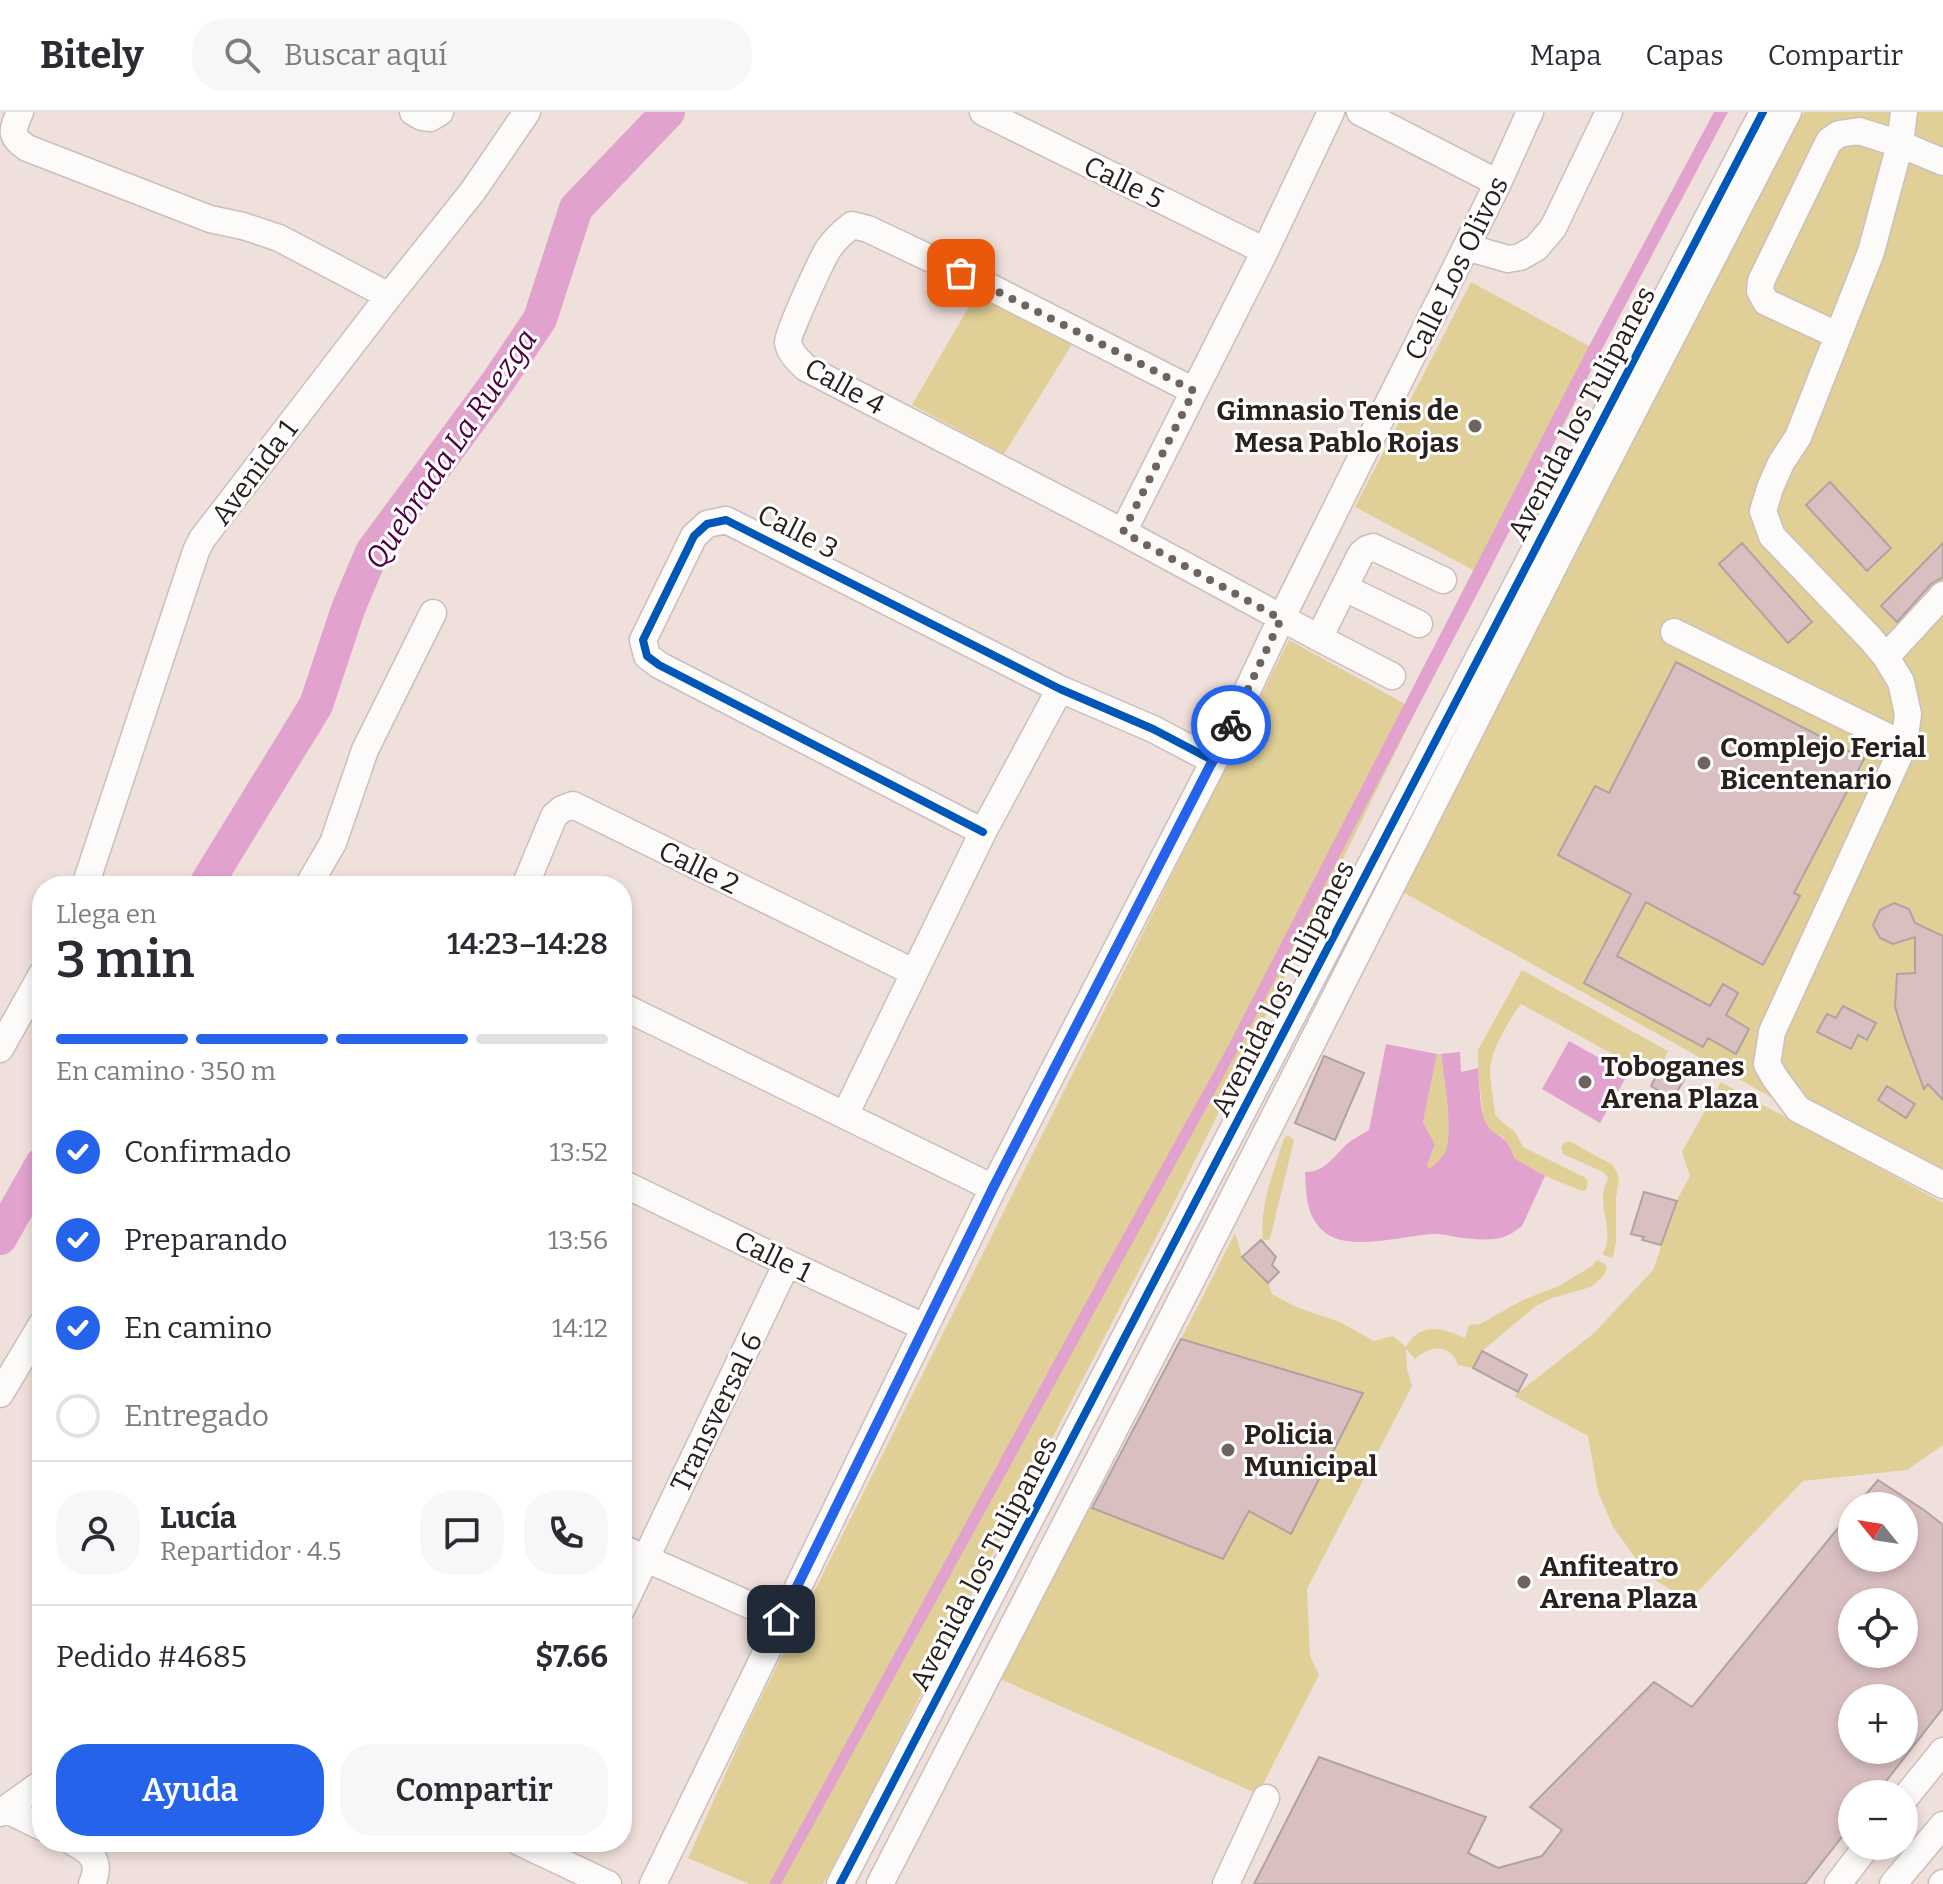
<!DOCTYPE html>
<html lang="es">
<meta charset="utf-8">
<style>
body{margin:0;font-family:Bitter,serif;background:#f7f7f7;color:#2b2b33;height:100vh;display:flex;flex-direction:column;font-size:30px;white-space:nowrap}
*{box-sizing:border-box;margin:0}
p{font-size:26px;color:#7c7c81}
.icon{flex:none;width:44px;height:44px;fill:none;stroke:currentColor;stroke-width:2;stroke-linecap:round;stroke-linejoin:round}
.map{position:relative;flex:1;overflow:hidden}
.side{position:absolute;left:32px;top:764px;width:600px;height:976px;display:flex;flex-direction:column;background:#fff;border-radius:32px;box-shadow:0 4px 12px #0003}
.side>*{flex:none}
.needle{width:52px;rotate:300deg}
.tools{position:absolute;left:1838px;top:1380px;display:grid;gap:16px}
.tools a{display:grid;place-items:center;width:80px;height:80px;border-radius:50%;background:#fff;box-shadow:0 4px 12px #0003;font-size:40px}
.pin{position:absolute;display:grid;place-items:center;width:68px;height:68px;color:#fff;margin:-34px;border-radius:16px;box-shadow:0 4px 12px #0006}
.courier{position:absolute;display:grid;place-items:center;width:80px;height:80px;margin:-40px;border:6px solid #2563eb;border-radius:50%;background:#fff;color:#222;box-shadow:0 2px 10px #0007}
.summary em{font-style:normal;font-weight:600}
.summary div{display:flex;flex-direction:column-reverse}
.summary{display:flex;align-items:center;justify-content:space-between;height:136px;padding:0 24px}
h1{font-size:52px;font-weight:600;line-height:60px}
.bar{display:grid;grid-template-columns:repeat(4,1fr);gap:12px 8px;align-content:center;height:96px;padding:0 24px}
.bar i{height:10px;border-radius:6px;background:#e1e1e2}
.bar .selected{background:#2563eb}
.bar p{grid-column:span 4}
.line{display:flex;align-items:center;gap:20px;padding:0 24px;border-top:2px solid #e1e1e2}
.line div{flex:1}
.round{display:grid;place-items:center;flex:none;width:84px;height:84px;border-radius:32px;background:#f7f7f7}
ol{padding:0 24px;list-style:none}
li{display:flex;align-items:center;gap:24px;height:88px}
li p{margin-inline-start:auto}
li .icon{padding:8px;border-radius:50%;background:#2563eb;color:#fff;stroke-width:4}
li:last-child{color:#7c7c81}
li i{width:44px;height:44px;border:4px solid #e1e1e2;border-radius:50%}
.action{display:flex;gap:16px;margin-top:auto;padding:16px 24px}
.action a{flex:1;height:92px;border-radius:32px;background:#2563eb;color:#fff;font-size:32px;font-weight:600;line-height:92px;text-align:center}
.action a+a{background:#f7f7f7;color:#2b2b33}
header{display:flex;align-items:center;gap:48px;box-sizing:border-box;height:112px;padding:0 40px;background:#fff;border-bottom:2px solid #e1e1e2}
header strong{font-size:38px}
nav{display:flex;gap:44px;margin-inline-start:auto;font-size:28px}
.search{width:560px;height:72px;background:#f7f7f7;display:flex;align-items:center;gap:20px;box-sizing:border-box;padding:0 28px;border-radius:32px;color:#7c7c81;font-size:30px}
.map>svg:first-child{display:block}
</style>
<header>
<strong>Bitely</strong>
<div class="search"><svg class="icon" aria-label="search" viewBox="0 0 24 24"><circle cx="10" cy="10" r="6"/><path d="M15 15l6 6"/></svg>Buscar aquí</div>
<nav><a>Mapa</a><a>Capas</a><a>Compartir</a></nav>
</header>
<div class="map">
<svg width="1943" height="1772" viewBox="0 0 1943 1772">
<rect width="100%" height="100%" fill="#f0e0db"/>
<path fill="#e0d098" d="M1804,0H1943V1081L1401,779L1529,522Z
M1471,170L1589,234L1486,465L1355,395Z
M979,177L1074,229L1004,342L912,293Z
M1289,528L1416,598L1180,1079L964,1497L865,1694L823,1772H749L688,1746L746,1616Z
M1522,858L1668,939L1657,962L1653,964L1521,892C1511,905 1495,932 1491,950C1488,963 1494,987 1495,1002L1500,1008L1515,1020L1523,1035L1584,1065L1588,1069L1586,1078L1582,1079L1545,1064L1514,1046L1503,1025L1493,1021L1487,1014L1483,1005L1478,956V938Z
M1437,942H1441C1444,965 1453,1018 1446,1038C1443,1045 1435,1053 1429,1057L1426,1053L1434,1038L1431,1026L1423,1010Z
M1721,970L1943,1091V1333L1907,1358L1803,1369L1688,1490L1647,1462L1613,1415L1598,1380L1588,1324L1514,1284L1594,1221L1653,1158L1678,1086L1690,1064L1682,1040Z
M1289,1023L1294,1028L1270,1127L1263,1129C1259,1094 1274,1059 1284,1026Z
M1569,1029L1613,1053L1619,1065L1616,1086V1130L1613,1145L1611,1146L1602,1142C1614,1124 1602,1103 1603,1084C1603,1078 1606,1072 1608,1066L1603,1060L1563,1042L1561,1034L1564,1031Z
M1235,1121L1242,1145L1268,1171L1272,1182L1296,1195L1340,1210L1374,1229L1393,1224L1406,1235C1420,1209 1443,1216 1465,1226L1469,1213L1480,1212L1523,1188L1559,1174L1592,1154L1597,1148L1605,1152L1607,1157L1603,1164L1591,1175L1552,1186L1536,1194L1482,1239L1473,1256L1458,1253C1451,1231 1429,1233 1415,1247L1406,1237L1407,1257L1412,1274L1307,1477L1310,1544L1319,1563L1258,1682L1000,1567L1090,1395L1223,1447L1249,1399L1291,1421L1363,1281L1181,1227Z"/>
<path fill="#e2a2ce" d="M1714,0H1728L1601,239L1486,465L1236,942L781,1772H769L1096,1172L1226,938L1589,234Z
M1569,929L1628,962L1600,1011L1542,977Z
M1386,932L1437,942L1423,1010L1435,1033L1427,1053L1429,1057C1435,1053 1443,1045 1446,1038C1453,1018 1444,965 1441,942L1460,940L1461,960L1478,956C1480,972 1479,1000 1487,1013C1491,1020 1495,1021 1501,1025C1509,1030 1511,1038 1514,1046L1545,1064L1522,1114C1513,1121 1505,1126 1494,1127C1482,1128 1468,1127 1456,1125C1448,1124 1440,1121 1432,1122C1404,1124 1351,1139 1327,1122C1306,1107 1306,1083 1305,1060C1324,1061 1334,1044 1347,1032C1353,1027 1362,1022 1369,1018Z"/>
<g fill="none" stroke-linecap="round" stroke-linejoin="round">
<path stroke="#e2a2ce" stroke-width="34" d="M205,774L316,593L348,497L372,440L499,268L540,207L576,96L668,0
M0,1126L42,1052"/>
</g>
<path fill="#dabfc1" stroke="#afa3a2" stroke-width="2" fill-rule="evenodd" d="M1830,370L1891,436L1867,459L1806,393Z
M1742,431L1812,510L1788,531L1719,452Z
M1943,431V465L1931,472L1897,510L1881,494Z
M1676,550L1864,647L1794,781L1800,784L1763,853L1646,790L1617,844L1710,894L1723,872L1738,881L1726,903L1749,917L1736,942L1708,926L1703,935L1584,871L1631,782L1558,743L1595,674L1609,681Z
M1894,791L1909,797L1915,811L1943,824V988L1928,972L1924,977L1905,926L1895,895L1897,862L1915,861V825L1893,832L1880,826L1873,813L1880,798Z
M1843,894L1876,911L1867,928L1858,923L1851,937L1817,920L1827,902L1836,906Z
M1324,944L1364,961L1335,1028L1295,1011Z
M1662,953L1685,966L1666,998L1653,990L1659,979L1651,974Z
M1887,974L1915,992L1906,1006L1878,988Z
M1644,1080L1677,1089L1661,1133L1642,1128L1644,1125L1631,1122Z
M1261,1128L1276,1145L1272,1153L1279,1160L1268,1171L1242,1145Z
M1181,1227L1363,1281L1291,1422L1249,1399L1223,1447L1092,1396Z
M1482,1239L1527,1263L1518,1280L1473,1256Z
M1878,1368L1924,1398L1943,1413V1596L1876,1682H1852V1712L1805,1772H1254L1319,1645L1486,1705L1468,1741L1498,1756L1542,1744L1562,1718L1530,1695L1654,1570L1692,1595L1852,1399V1446H1904V1394H1856ZM1852,1490H1904V1542H1852ZM1852,1586H1904V1638H1852Z"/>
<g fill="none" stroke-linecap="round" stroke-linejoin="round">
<g stroke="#cbbebb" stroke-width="29">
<path id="minor" d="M20,0C12,19 9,24 27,36L210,107L243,114L279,126L389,184
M413,0L422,5L430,6L440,0
M983,0L1265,139
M1360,0L1498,71
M1904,0L1900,32L1871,140L1798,325L1781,351L1770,376L1763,399L1772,424L1870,526L1886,545L1901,570L1908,602L1904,633L1772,920L1767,952L1775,966L1798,997L1943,1073
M1466,135L1508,147L1520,145L1536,136L1553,116L1609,0
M1837,223L1766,190L1760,179L1761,169L1829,29L1839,22L1859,19L1900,32L1943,50
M1194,279L984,172L868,117L852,113C843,120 836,126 829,136C822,146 788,221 788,230C789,241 799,249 806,256L1123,420L1319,526
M1123,420L1265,139L1331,0
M1345,476L1419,512
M1674,520L1904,633
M1886,545L1943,483
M1392,564L1319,526L1361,442L1367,437L1373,435L1443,468
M983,720L659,553L647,544L643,528L694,424L707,412L726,408L1060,577L1153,617L1214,649
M85,774L196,439L202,427L389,184L473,79L527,0
M308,774L333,731L365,638L433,501
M525,774L554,704L562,697L573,693L913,860
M622,894L993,1076
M0,937L42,862
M845,1003L983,720L1060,577
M622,1071L787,1151L924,1215
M0,1282L42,1212
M622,1436L781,1507
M622,1496L787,1151
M1904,1687L1943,1639
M5,1697L42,1715
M0,1701L42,1671
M73,1730C91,1739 102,1750 92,1772
M519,1730L608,1772
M653,1772L993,1076L1214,649L1281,507L1498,71L1530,0
M840,1772L1763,0
M880,1772L1197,1157L1591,381L1788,0
M1226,1772L1266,1686
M1838,1772L1867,1734
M1893,1772L1943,1713
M1942,1772L1943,1771"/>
</g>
<use href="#minor" stroke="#fdfafa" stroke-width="26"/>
<g stroke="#fff" stroke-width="13">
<path id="cycleway" d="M983,720L659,553L647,544L643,528L694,424L707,412L726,408L1060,577L1153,617L1214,649
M840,1772L1763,0"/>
</g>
<use href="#cycleway" stroke="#0057b8" stroke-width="8"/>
</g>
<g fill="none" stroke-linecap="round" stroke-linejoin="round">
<path stroke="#6f6360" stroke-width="8" stroke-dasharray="0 14.4" d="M961,161L1194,279L1123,420L1281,507L1231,613"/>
<path stroke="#2563eb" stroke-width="10" d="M781,1507L993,1076L1231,613"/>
</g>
<g fill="#6f6360" stroke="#fff" stroke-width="3">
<circle cx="1475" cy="314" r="8"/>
<circle cx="1704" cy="651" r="8"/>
<circle cx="1585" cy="970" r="8"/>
<circle cx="1228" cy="1338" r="8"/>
<circle cx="1524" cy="1470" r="8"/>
</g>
<g text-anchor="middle" stroke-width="6" stroke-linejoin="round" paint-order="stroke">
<g font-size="28" fill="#2a201d" stroke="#fff">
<text transform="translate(1124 70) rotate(26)" y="10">Calle 5</text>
<text transform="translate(1456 156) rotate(-64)" y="10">Calle Los Olivos</text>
<text transform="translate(845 274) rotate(29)" y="10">Calle 4</text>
<text transform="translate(1581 301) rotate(-62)" y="10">Avenida los Tulipanes</text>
<text transform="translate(254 360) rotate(-53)" y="10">Avenida 1</text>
<text transform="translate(798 419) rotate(27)" y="10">Calle 3</text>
<text transform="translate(699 755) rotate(26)" y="10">Calle 2</text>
<text transform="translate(1282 876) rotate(-63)" y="10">Avenida los Tulipanes</text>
<text transform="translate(773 1144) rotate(26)" y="10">Calle 1</text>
<text transform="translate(716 1300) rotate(-64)" y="10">Transversal 6</text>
<text transform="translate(983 1451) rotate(-62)" y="10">Avenida los Tulipanes</text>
</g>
<g font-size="28" font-weight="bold" fill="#2a201d" stroke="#fff" text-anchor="start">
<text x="1459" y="308" text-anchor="end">Gimnasio Tenis de<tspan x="1459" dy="32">Mesa Pablo Rojas</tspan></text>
<text x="1720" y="645">Complejo Ferial<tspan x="1720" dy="32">Bicentenario</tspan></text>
<text x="1601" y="964">Toboganes<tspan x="1601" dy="32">Arena Plaza</tspan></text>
<text x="1244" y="1332">Policia<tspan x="1244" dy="32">Municipal</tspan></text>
<text x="1540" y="1464">Anfiteatro<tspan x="1540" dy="32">Arena Plaza</tspan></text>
</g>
<g font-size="30" font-style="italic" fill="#4d0041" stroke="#fff">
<text transform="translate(451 337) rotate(-56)" y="10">Quebrada La Ruezga</text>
</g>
</g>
</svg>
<div class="tools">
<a><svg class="needle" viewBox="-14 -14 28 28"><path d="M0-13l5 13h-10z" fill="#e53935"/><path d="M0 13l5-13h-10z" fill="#7c7c81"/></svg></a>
<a><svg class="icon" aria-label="locate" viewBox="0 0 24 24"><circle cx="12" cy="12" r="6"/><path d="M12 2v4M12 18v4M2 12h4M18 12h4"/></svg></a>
<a>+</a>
<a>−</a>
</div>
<div class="pin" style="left:961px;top:161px;background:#ea580c"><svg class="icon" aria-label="bag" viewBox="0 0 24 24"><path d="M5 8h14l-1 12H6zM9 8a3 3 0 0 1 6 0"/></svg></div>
<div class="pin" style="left:781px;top:1507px;background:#1f2937"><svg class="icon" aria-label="home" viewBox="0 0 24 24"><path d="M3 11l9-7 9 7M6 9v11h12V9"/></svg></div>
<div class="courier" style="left:1231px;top:613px"><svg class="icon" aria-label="bike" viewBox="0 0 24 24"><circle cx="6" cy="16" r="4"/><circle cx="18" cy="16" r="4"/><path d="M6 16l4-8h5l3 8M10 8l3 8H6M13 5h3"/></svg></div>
<section class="side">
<div class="summary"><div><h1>3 min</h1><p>Llega en</p></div><em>14:23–14:28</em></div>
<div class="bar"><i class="selected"></i><i class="selected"></i><i class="selected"></i><i></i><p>En camino · 350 m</p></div>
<ol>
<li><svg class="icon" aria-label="check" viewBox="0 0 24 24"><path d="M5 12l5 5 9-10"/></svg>Confirmado<p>13:52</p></li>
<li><svg class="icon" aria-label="check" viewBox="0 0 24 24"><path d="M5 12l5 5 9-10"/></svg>Preparando<p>13:56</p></li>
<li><svg class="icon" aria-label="check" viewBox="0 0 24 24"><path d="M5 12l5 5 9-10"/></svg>En camino<p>14:12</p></li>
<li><i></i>Entregado</li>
</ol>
<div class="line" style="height:144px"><a class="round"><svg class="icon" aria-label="person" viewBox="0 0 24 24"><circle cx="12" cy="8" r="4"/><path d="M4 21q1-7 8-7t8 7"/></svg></a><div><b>Lucía</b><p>Repartidor · 4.5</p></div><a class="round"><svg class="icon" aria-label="chat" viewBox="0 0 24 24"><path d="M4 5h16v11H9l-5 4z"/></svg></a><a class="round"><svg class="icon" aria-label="phone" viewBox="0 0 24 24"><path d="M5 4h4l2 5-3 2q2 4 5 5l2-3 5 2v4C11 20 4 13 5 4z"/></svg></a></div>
<div class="line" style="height:104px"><div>Pedido #4685</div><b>$7.66</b></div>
<div class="action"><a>Ayuda</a><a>Compartir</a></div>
</section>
</div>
